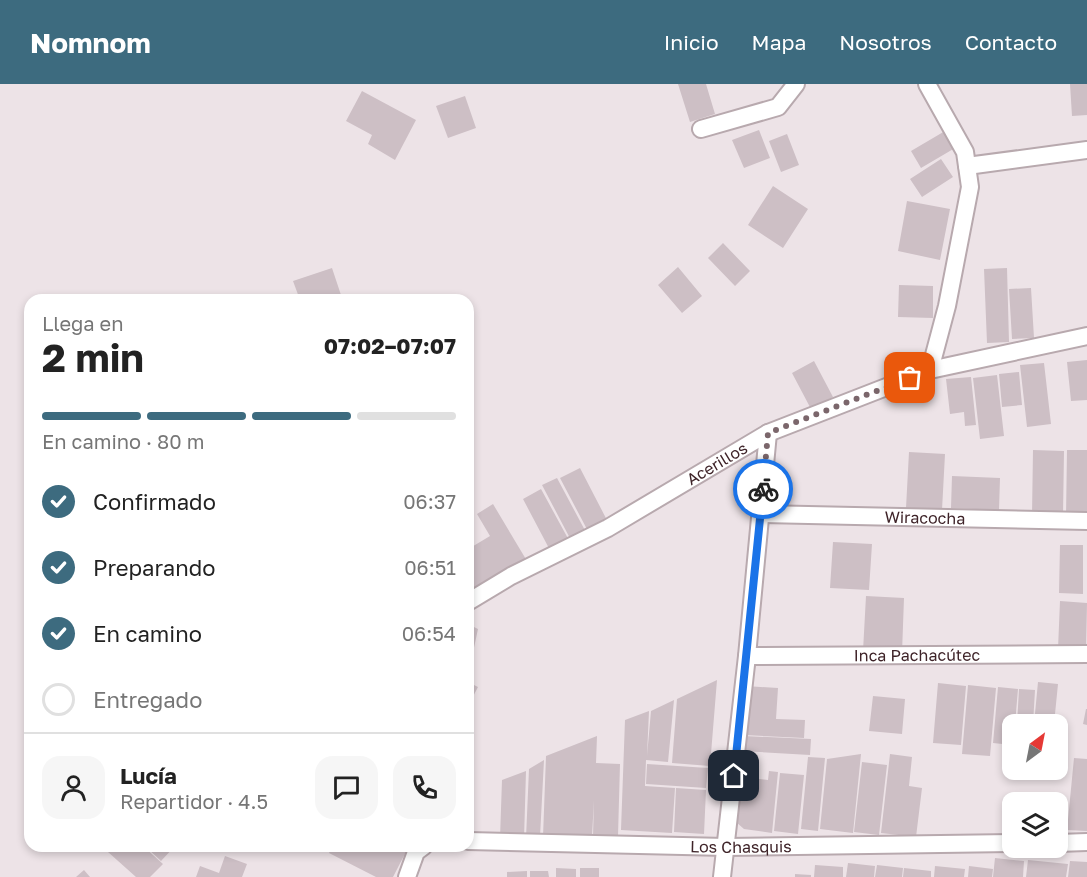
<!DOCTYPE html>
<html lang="es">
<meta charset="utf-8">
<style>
body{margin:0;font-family:"Golos Text",sans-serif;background:#f6f6f6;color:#222;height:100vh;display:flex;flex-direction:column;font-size:22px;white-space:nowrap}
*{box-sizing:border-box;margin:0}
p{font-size:20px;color:#767676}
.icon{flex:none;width:33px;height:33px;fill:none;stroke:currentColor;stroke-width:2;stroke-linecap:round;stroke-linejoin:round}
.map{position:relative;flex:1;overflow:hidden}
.details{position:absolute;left:24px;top:210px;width:450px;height:558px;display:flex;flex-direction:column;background:#fff;border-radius:18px;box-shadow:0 3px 9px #0003}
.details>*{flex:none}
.needle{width:39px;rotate:32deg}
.tools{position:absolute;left:1002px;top:630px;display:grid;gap:12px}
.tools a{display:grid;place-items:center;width:66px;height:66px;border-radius:12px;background:#fff;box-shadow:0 3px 9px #0003;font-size:30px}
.pin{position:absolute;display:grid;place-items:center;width:51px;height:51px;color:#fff;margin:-26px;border-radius:12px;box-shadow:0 3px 9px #0006}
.courier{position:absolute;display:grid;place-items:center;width:60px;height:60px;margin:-30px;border:4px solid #1a73e8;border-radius:50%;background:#fff;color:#222;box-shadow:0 2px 8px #0007}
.summary em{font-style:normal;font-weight:700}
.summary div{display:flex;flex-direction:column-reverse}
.summary{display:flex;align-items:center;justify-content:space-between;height:102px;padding:0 18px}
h1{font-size:39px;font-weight:700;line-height:45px}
.bar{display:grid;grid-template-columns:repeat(4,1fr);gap:9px 6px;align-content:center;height:72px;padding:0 18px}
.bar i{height:8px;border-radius:4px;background:#e0e0e0}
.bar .active{background:#3d6b7f}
.bar p{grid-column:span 4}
.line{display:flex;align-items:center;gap:15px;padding:0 18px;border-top:2px solid #e0e0e0}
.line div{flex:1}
.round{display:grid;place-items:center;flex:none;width:63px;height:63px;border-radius:18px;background:#f6f6f6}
ol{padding:0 18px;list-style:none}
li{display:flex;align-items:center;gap:18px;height:66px}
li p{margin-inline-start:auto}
li .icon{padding:6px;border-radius:50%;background:#3d6b7f;color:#fff;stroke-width:4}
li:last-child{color:#767676}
li i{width:33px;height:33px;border:3px solid #e0e0e0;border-radius:50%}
header{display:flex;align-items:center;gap:36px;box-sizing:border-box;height:84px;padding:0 30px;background:#3d6b7f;color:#fff}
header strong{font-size:28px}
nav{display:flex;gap:33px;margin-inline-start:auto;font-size:21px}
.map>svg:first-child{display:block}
</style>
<header>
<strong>Nomnom</strong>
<nav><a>Inicio</a><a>Mapa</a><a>Nosotros</a><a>Contacto</a></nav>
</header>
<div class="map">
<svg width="1087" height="793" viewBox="0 0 1087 793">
<rect width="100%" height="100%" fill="#ede3e7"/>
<path fill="#cdbfc5" d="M678,0H706L715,30L690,38Z
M1070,0H1087V31L1072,32Z
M362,7L416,36L395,76L368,60L372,51L346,37Z
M465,12L476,44L448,54L436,22Z
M759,46L770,74L744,84L732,56Z
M945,47L955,64L921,84L911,67Z
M787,50L799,81L781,88L769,57Z
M941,75L953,93L922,113L910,95Z
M773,102L808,125L783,164L748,141Z
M907,117L950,125L940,176L898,167Z
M723,159L750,187L735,202L708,174Z
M678,183L702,212L682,229L658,201Z
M332,184L341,211L325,216H300L293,197Z
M1007,184L1009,258L987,259L984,185Z
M899,201L933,202V234L898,233Z
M1031,204L1034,254L1012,255L1009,205Z
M1087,276V316L1071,317L1067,278Z
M814,277L833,313L811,325L792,289Z
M1044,279L1051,340L1027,343L1020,281Z
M1019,288L1022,321L1002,323L999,290Z
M997,291L1004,352L980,355L973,294Z
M971,293L976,341L965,342L964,328L950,330L946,295Z
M1033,366L1064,367L1063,432H1032Z
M1067,366H1087V433H1066Z
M909,368L945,370L942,426L906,424Z
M580,384L610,442L590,451L560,394Z
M952,392L1000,394L999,426L951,424Z
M557,394L588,452L573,460L542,401Z
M541,405L571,460L552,470L523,415Z
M493,420L527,477L468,513V460L470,464L490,452L477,430Z
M833,458L872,460L869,506L830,504Z
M1060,461H1083V510L1059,509Z
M866,512L904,514L902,569L863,567Z
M1060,517L1087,519L1086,566L1058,565Z
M468,540L478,545L469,587H468Z
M717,596L710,682L672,679L677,615Z
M468,598L478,603L468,622Z
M1038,598L1058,600L1054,640H1034Z
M938,599L966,602L961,661L933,659Z
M968,601L996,604L990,672L962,670Z
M746,602L778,604L776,635L805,636L804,654L744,651L745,633H753H745Z
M998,603L1018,605L1015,640H1012V661L993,659Z
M1019,605L1035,606L1033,640H1017Z
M873,612L905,615L902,650L869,647Z
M674,616L668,678L646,676L645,702L675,704L672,749L621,746L625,636L649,627L647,672L651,627Z
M1086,625H1087V641L1083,640Z
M597,652L596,679L620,680L618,752H593L594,716L592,752L543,753L546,672Z
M744,652L811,655L810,671L743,667Z
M861,670L853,749L820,745L827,675Z
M890,670L912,673L909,702L922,704L916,753L881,749Z
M808,673L825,674L818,747L801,745Z
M1074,674L1087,675V747L1067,746Z
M544,676L540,753L526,754L529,685Z
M862,678L887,681L879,751L854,748Z
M647,680L708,684L706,704L646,700Z
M526,687L524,755L500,754L502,696Z
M769,687L778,688L772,749L744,745L736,738L740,693L768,696Z
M780,689L804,691L798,750L774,747Z
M676,704L706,706L704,750L674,748Z
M113,762H143L163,780L150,793H136L108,768Z
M145,762H175L161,777Z
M333,762H409L393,793H376L329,769Z
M225,772L247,780L242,793H196L200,782L219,789Z
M995,774L1024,777L1023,793H993Z
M1028,776L1068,780L1066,793H1026Z
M1070,777L1087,778V793H1068Z
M848,779L875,782L874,793H846Z
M815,781L843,783V793H814Z
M877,781L903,784L902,793H875Z
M935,782L965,785L964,793H934Z
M969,782L993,785L992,793H968Z
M556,784L576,785V793H556Z
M580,784H599V793H580Z
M904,784L931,787V793H903Z
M84,786L90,793H76Z
M527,787V793H507V788Z
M530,787H548L549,793H530Z
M795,790L811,791V793H795Z"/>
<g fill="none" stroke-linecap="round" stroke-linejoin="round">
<g stroke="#b8a9ae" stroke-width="20">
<g id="minor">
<path d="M927,0L965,68L970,103L947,222L930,286"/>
<path d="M701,45L778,23L796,0"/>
<path d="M967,82L1087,66"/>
<path id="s1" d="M761,430L1087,437"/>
<path id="s2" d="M468,518L511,492L608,444L768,349L930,286L1087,252"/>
<path id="s3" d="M747,572L1087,570"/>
<path id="s4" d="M468,757L726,763L1012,759"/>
<path d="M1058,759L1087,758"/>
<path d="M407,793L416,768L424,762"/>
<path d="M722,793L747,572L768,349"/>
</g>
</g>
<use href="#minor" stroke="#fff" stroke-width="16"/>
</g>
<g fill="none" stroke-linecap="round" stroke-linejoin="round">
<path stroke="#7b666b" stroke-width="6" stroke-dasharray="0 10.8" d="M763,405L768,349L910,294"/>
<path stroke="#1a73e8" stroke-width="8" d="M734,692L763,405"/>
</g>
<g text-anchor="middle" stroke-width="5" stroke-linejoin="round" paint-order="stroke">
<g font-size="16" fill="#3e2328" stroke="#f9f3f6">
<text dy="6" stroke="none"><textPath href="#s2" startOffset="285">Acerillos</textPath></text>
<text dy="6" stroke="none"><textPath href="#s1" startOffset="164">Wiracocha</textPath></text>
<text dy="6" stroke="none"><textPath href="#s3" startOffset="170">Inca Pachacútec</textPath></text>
<text dy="6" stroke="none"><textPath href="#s4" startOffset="273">Los Chasquis</textPath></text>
</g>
</g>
</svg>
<div class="tools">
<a><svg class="needle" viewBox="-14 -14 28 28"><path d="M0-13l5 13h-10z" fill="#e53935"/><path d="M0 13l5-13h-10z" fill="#767676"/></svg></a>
<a><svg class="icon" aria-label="layers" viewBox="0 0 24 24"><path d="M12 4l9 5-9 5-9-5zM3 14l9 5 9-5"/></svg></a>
</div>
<div class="pin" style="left:910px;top:294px;background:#ea580c"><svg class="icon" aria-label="bag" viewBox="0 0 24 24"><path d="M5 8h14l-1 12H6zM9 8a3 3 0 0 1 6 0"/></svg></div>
<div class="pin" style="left:734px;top:692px;background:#1f2937"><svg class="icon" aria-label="home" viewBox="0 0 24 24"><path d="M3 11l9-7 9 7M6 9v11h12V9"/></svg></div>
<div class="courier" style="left:763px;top:405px"><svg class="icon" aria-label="bike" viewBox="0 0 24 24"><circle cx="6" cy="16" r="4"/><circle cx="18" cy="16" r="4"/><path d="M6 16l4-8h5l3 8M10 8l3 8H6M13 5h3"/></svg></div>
<section class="details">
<div class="summary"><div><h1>2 min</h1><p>Llega en</p></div><em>07:02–07:07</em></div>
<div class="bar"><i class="active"></i><i class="active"></i><i class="active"></i><i></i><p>En camino · 80 m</p></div>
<ol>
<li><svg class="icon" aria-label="check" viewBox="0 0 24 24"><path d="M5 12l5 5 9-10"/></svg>Confirmado<p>06:37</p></li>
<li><svg class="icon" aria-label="check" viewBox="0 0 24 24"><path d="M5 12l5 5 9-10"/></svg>Preparando<p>06:51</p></li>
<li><svg class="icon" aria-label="check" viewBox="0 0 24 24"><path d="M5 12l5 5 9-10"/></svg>En camino<p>06:54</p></li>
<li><i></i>Entregado</li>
</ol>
<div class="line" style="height:108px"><a class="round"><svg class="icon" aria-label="person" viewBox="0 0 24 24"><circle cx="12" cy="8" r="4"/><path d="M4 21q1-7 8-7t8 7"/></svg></a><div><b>Lucía</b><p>Repartidor · 4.5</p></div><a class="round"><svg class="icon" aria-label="chat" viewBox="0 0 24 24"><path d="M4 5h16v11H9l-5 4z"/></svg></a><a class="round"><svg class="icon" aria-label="phone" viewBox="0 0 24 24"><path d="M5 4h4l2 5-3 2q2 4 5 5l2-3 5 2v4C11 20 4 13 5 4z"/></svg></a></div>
</section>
</div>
